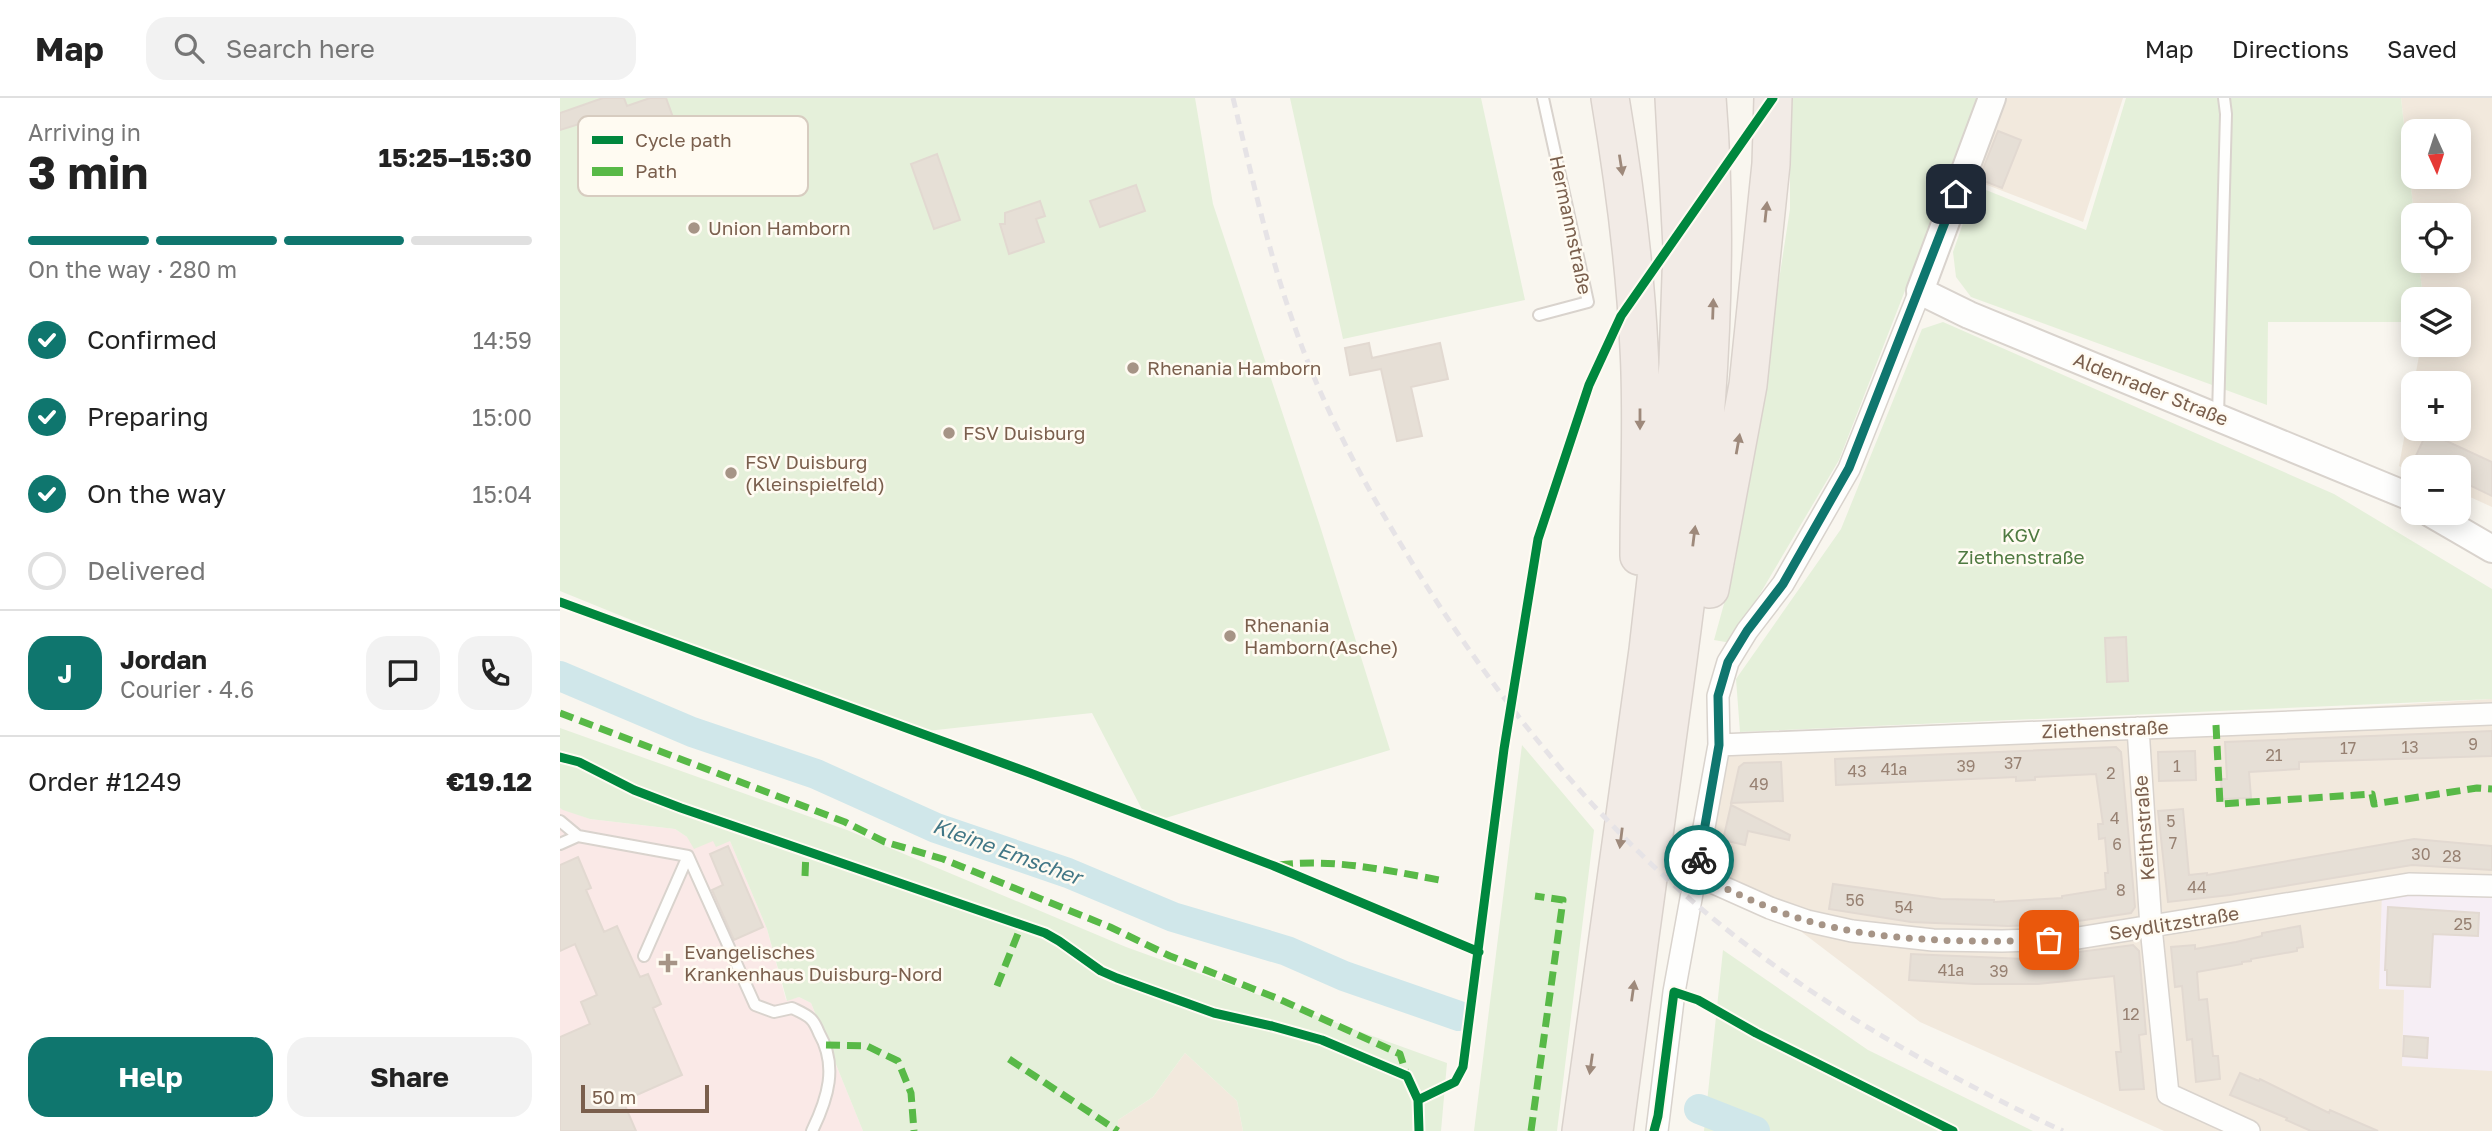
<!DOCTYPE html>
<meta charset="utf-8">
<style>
body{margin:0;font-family:"Golos Text",sans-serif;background:#f2f2f2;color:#222;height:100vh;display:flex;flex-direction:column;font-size:26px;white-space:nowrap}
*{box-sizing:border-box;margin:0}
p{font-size:23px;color:#767676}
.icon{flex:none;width:38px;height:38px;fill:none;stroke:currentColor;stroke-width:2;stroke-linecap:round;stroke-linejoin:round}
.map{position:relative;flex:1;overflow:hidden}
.side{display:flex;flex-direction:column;background:#fff;width:560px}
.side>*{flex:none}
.needle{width:46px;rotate:177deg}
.controls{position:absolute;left:1841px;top:21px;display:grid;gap:14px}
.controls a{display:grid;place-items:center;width:70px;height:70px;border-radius:14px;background:#fff;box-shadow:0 4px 18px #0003;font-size:35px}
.scale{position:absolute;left:21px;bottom:18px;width:128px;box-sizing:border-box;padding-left:7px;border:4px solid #7a5f4d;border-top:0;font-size:19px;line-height:24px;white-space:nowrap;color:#7a5f4d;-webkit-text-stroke:5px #fffbf2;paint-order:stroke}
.pin{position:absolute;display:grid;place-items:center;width:60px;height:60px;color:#fff;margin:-30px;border-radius:14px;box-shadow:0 4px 10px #0006}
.courier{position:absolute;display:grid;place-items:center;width:70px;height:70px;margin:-35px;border:5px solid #0f766e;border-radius:50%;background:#fff;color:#222;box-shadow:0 2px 9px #0007}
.head em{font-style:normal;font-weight:700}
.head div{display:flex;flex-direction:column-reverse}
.head{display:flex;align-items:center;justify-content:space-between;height:119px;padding:0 28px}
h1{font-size:46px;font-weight:700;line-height:52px}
.bar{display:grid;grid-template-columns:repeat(4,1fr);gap:10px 7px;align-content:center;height:84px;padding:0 28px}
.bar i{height:9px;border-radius:5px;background:#e0e0e0}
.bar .selected{background:#0f766e}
.bar p{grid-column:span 4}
.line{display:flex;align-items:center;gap:18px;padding:0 28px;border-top:2px solid #e0e0e0}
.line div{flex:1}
.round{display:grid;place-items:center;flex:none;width:74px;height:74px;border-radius:21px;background:#f2f2f2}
ol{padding:0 28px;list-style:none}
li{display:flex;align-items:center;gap:21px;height:77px}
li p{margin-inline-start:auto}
li .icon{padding:7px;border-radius:50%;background:#0f766e;color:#fff;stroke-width:4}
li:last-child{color:#767676}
li i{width:38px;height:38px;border:4px solid #e0e0e0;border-radius:50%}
.action{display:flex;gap:14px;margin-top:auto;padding:14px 28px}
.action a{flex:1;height:80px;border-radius:21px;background:#0f766e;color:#fff;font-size:28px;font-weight:700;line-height:80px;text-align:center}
.action a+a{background:#f2f2f2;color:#222}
header{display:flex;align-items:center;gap:42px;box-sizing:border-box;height:98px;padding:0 35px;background:#fff;border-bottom:2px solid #e0e0e0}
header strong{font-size:33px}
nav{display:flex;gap:38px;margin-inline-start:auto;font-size:24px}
.search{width:490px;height:63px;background:#f2f2f2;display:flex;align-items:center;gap:18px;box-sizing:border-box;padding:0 24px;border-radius:21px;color:#767676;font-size:26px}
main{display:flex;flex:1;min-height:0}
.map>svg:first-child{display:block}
</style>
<header>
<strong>Map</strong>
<div class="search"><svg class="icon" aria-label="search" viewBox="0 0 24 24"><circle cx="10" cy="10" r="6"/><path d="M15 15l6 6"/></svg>Search here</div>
<nav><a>Map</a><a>Directions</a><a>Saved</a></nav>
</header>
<main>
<section class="side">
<div class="head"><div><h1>3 min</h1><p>Arriving in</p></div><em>15:25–15:30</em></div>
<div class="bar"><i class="selected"></i><i class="selected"></i><i class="selected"></i><i></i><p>On the way · 280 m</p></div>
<ol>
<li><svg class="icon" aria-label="check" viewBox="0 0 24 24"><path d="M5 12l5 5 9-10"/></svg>Confirmed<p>14:59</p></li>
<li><svg class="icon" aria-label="check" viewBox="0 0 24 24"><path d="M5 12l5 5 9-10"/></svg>Preparing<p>15:00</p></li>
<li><svg class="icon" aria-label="check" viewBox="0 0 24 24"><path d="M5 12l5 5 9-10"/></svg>On the way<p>15:04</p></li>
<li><i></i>Delivered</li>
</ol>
<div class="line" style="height:126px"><b class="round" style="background:#0f766e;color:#fff">J</b><div><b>Jordan</b><p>Courier · 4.6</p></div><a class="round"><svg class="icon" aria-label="chat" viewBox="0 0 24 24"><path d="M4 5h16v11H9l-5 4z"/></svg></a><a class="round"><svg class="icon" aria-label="phone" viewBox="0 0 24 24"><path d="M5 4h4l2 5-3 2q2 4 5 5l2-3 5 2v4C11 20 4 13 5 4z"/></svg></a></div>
<div class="line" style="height:91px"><div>Order #1249</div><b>€19.12</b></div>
<div class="action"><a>Help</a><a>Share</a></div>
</section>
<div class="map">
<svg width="1932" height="1033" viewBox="0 0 1932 1033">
<rect width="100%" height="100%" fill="#f9f6ef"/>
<path fill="#f2e9dd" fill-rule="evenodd" d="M1445,0H1563L1523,124L1414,82Z
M1841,0H1932V409L1899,394V369H1853V375L1839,368L1853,291V331H1899V285H1854L1861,247H1899V201H1863L1859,163H1899V117H1854ZM1853,33H1899V79H1853Z
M1932,601V1033H1604L1360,924L1210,810L1137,777L1159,647Z
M625,955L677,1003L683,1033H558V1022L593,999Z"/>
<path fill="#f6eef5" d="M1822,793L1932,795V973L1842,968L1844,892L1819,891Z"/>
<path fill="#fae9e7" d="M0,710L30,721L115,731L127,739L170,743L207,831L226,902L239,899L251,905L303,1033H0Z"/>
<path fill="#e5f0da" d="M0,0H635L653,106L760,428L830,652L589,725L532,615L349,635L0,493Z
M730,0H921L965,202L783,241Z
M1230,0H1420L1279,362L1171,545L1154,542L1175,466L1230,111Z
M1566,0H1841L1854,117L1853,163H1859L1863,201H1853V224H1708L1707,307L1411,199L1396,179L1393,154L1416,88L1526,132Z
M1383,224L1774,396L1932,491V601L1180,634L1176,581L1281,431L1362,231Z
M0,630L287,732L566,849L887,965L881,1033H683L677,1003L625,955L593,999L558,1022V1033H303L251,905L239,899L227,903L207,831L170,743L156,749L153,743L134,751L127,739L115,731L30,721L3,712L0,710Z
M962,647L1034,732L997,1033H914Z
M1163,852L1308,952L1473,1033H1144Z"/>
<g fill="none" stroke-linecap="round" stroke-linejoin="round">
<path stroke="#d0e7ea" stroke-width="30" d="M0,578L132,634L256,676L376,730L508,775L613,819L727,853L784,878L899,918
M1139,1011L1195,1033"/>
</g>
<path fill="#e6dfd6" stroke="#e2d9d1" stroke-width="2" d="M43,0H64L67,8L90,0H106L115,25L43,50L32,22L0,32V15Z
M1438,33L1461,42L1442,90L1419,81Z
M377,56L400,122L374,131L351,66Z
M576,87L585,113L540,129L530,103Z
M480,103L485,118L476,121L484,144L449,156L440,126H445V115Z
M809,245L812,260L880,245L888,281L851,289L862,338L837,343L821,271L790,277L785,250Z
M1867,334L1932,364V398L1899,382V369H1870L1854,362Z
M1566,539L1568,583L1547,584L1545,540Z
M1932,633V658L1739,664V671L1689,674L1691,700L1662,701L1661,681H1667L1665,644Z
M1556,649L1561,654L1575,809L1571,815L1498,826L1448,828L1351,824L1269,811L1273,786L1381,801L1434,802V804L1502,800V798L1546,791L1545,775H1548L1545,740L1539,741L1538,726H1543L1536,676L1475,679V682L1456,683V679L1276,687L1275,661Z
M1635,653L1636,682L1599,683L1598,654Z
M1221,664L1223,703L1171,705L1179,669L1184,665Z
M1171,707L1230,737L1229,742L1188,733L1185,747L1163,742Z
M1623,711L1629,777L1647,775V777L1854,741L1932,748V772L1852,767L1670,797L1608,804L1598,713Z
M168,748L203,829L174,842L152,792L163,787L150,756Z
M18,759L31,790L26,792L44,834L57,828L80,879L88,876L101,906L93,910L122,977L63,1003L76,1033H0V939L30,926L21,904L37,897L15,846L0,853V767Z
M1828,809L1919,815L1918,838L1873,836L1870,889L1827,887V872H1825Z
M1740,828L1743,849L1737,850V853L1691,861V863L1682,864V866L1637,874L1639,902L1647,901L1653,958H1658L1660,981L1636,984L1632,941L1627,942L1622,888L1615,889L1611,849L1635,847V851L1676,844L1702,838V835Z
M1573,847L1579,853L1586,936L1579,937L1584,991L1560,992L1556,954H1561L1554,878L1478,886H1415L1349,882L1351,856L1465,861Z
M1844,938L1868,940L1867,960L1843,958Z
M1680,975L1699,983L1700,981L1769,1015L1770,1012L1818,1033H1751L1726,1022L1727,1020L1670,997Z"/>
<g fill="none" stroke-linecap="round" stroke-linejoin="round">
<g stroke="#d9d3cd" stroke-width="14">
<path id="service" d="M979,217L1028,204L983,0
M1658,318L1666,16L1664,0
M0,723L18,738L128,758L195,907L214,914L232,910C238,913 246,916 251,921C254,924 257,930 259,935C278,968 268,1000 252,1033
M0,746L18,738
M84,858L128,758"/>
</g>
<g stroke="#d9d3cd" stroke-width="24">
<path id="minor" d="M1578,630L1591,829L1608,996L1689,1033
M1159,647L1932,616
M1136,777L1210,810L1247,823L1292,833L1373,842L1442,843L1512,841L1849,786L1932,788
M1097,1033L1114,894L1159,647L1158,598L1168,564L1187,533L1223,486L1289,371L1360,193"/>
</g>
<g stroke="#d9d3cd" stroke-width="30">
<path id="tertiary" d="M1432,0L1360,193L1409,217L1853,400
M1870,415L1932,451"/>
</g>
<g stroke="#dad2cc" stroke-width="40">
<path id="motorway" d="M1050,0C1064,83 1075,166 1079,250C1083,319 1079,389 1079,458
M1150,491L1188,287L1211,66L1213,0
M1021,1033L1088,552L1111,350L1118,266L1122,149L1114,0
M1054,1033C1072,895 1091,758 1110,620C1139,414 1164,209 1147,0"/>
</g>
<use href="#service" stroke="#fefefd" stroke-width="10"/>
<use href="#minor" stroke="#fefefd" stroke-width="21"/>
<use href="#tertiary" stroke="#fefefd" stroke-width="26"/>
<use href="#motorway" stroke="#f2ebe6" stroke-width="37"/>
<path stroke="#e6e3e6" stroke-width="5" stroke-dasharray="10 7" stroke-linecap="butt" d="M673,0C691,74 707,149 732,221C761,307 804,386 851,463C916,569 997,676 1087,762C1204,875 1356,965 1503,1033"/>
<path stroke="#58b947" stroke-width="7" stroke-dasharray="14 7" stroke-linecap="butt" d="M0,615L285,724L325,744L383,761L550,829L610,858L719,901L840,956L847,978
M1656,627L1660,706L1812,696L1814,706L1917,690L1932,691
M719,767C775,760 830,773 885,783
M245,778L246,753
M437,888L461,828
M266,947L307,948L338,963L351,995L354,1033
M449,961L558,1033
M971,1033L1003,802L975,798"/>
<g stroke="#fffbf2" stroke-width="13">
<path id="cycleway" d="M0,504L470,675L714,768L919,854
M0,659L19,664L74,692L121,710L485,835L499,843L541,873L557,880L654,915L712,928L762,942L847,978L858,1002L859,1033
M858,1002L895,984L903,969L944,651L978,441L1029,287L1061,218L1213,0
M1094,1033L1098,1018L1114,894L1138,902L1196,935L1393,1033"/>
</g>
<use href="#cycleway" stroke="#00873e" stroke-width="9"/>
</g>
<defs><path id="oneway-solid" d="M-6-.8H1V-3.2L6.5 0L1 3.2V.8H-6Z" transform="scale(1.75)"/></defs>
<g fill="#9e897b">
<use href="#oneway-solid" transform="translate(1061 67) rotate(81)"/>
<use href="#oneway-solid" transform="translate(1206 114) rotate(-84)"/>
<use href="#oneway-solid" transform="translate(1153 211) rotate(-88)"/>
<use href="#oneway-solid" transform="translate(1080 321) rotate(90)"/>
<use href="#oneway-solid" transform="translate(1178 346) rotate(-80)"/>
<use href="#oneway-solid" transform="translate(1134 438) rotate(-83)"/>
<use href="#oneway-solid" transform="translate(1061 740) rotate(97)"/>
<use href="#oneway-solid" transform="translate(1073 893) rotate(-82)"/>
<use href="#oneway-solid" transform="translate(1031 966) rotate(98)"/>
</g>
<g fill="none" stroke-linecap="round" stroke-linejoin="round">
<path stroke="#a69486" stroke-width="7" stroke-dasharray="0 12.6" d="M1139,762L1136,777C1172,793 1207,811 1245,822C1318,844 1413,845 1489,842"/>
<path stroke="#0f766e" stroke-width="9" d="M1139,762L1159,647L1158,598L1168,564L1187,533L1223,486L1289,370L1396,96"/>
</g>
<g fill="#a69486" stroke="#fffbf2" stroke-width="2.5">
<circle cx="134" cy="130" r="7"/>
<circle cx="573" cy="270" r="7"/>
<circle cx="389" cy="335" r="7"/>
<circle cx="171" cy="375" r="7"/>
<circle cx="670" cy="538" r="7"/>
<path d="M104.5 854.5h7v7h7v7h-7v7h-7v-7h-7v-7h7z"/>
</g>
<g text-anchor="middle" stroke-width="5" stroke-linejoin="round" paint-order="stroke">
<g font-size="16" fill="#978172">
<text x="1913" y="652">9</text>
<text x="1850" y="655">13</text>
<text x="1788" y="656">17</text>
<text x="1714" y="663">21</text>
<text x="1453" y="671">37</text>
<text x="1406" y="674">39</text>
<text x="1617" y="674">1</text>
<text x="1334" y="677">41a</text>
<text x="1297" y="679">43</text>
<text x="1551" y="681">2</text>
<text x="1199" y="692">49</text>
<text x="1555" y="726">4</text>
<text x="1611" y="729">5</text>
<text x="1613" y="751">7</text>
<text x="1557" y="752">6</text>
<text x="1861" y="762">30</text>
<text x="1892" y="764">28</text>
<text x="1637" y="795">44</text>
<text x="1561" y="798">8</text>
<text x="1295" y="808">56</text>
<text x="1344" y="815">54</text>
<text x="1903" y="832">25</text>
<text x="1391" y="878">41a</text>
<text x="1439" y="879">39</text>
<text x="1571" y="922">12</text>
</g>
<g font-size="19" fill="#7a5f4d" stroke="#fffbf2">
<text transform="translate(1011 127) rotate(78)" y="7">Hermannstraße</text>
<text transform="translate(1591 291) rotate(22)" y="7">Aldenrader Straße</text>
<text transform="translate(1545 631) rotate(-2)" y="7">Ziethenstraße</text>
<text transform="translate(1584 730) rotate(-94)" y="7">Keithstraße</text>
<text transform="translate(1614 825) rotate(-9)" y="7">Seydlitzstraße</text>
</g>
<g font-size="19" fill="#7a5f4d" stroke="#fffbf2" text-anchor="start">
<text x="148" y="137">Union Hamborn</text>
<text x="587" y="277">Rhenania Hamborn</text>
<text x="403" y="342">FSV Duisburg</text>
<text x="185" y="371">FSV Duisburg<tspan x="185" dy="22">(Kleinspielfeld)</tspan></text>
<text x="684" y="534">Rhenania<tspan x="684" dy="22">Hamborn(Asche)</tspan></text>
<text x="124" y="861">Evangelisches<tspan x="124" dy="22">Krankenhaus Duisburg-Nord</tspan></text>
</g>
<g font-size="19" fill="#4f7a41" stroke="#fffbf2">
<text x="1461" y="444">KGV<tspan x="1461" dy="22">Ziethenstraße</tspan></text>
</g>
<g font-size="21" font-style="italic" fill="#427786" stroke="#fffbf2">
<text transform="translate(447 754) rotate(20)" y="7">Kleine Emscher</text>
</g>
</g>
<rect x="18" y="18" width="230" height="80" rx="10" fill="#fffbf2" stroke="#d7ccc0" stroke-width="2"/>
<rect x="32" y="38" width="31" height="8" fill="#00873e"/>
<rect x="32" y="69" width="31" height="9" fill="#58b947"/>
<g font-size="19" fill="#7a5f4d">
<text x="75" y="49">Cycle path</text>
<text x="75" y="80">Path</text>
</g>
</svg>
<div class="controls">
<a><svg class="needle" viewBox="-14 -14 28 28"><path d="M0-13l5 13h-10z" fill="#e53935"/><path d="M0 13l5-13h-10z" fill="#767676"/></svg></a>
<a><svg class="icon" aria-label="locate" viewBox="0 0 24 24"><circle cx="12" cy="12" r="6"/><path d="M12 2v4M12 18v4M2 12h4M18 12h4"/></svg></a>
<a><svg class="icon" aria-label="layers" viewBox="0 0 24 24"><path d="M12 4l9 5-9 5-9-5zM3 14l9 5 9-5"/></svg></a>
<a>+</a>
<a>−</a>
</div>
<div class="scale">50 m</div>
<div class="pin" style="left:1489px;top:842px;background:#ea580c"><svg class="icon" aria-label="bag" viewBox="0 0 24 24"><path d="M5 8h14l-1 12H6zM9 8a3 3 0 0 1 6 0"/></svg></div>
<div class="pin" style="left:1396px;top:96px;background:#1f2937"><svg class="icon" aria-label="home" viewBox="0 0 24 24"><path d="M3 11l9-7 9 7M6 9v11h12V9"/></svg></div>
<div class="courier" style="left:1139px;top:762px"><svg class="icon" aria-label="bike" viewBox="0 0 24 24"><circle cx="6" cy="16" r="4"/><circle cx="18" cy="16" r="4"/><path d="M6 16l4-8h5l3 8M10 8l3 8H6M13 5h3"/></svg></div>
</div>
</main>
